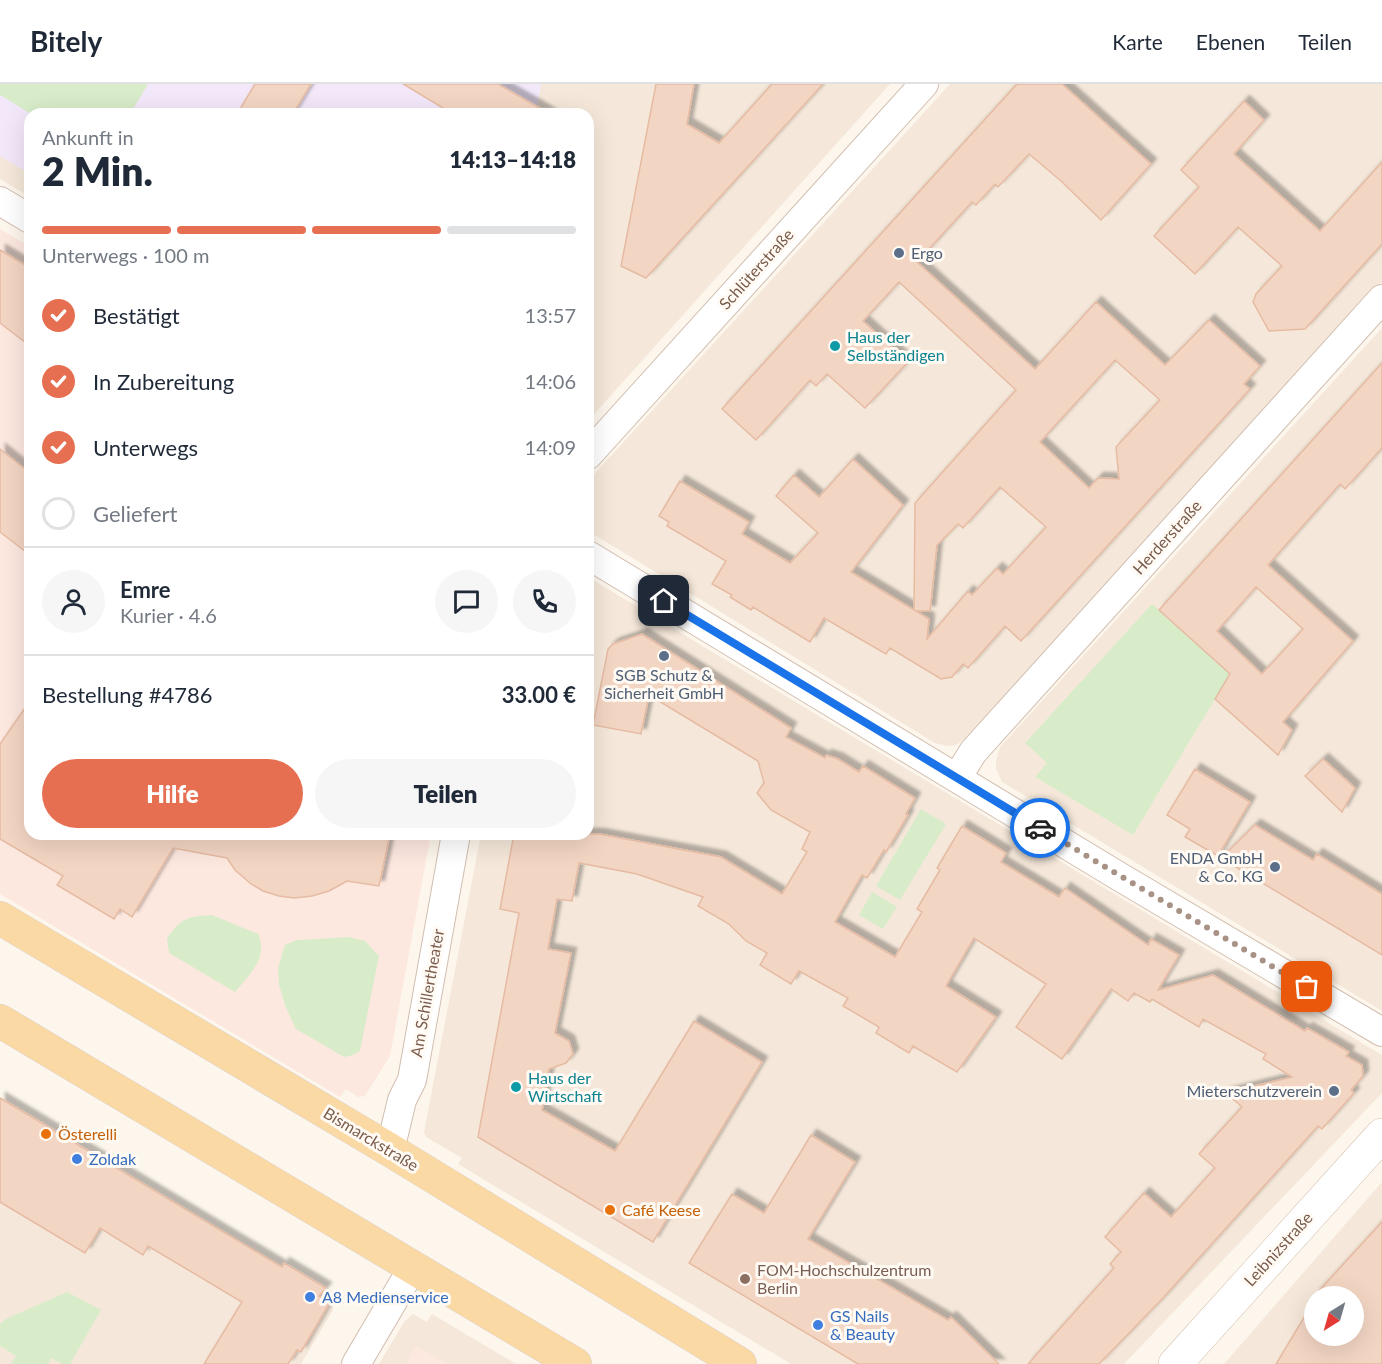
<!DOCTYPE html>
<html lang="de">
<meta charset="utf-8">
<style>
body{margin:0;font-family:Lato,sans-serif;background:#f6f6f7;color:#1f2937;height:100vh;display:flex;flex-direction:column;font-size:22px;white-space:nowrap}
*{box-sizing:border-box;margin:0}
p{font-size:20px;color:#747a83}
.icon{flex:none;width:33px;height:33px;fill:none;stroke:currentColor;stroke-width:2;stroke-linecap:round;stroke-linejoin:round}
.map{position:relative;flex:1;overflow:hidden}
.sheet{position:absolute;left:24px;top:24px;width:570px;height:732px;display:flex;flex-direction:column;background:#fff;border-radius:18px;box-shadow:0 6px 24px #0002}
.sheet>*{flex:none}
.needle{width:39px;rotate:217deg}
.controls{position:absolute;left:1304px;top:1202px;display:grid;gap:12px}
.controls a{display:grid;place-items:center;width:60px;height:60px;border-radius:50%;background:#fff;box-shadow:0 6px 24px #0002;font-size:30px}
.pin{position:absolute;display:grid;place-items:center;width:51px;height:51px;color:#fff;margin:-26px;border-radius:12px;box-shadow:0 3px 9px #0006}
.courier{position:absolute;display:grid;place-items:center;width:60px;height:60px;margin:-30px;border:4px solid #1a73e8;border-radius:50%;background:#fff;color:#222;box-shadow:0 2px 8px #0007}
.summary em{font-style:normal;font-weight:800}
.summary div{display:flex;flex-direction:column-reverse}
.summary{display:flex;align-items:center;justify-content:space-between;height:102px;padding:0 18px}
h1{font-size:39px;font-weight:800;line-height:45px}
.bar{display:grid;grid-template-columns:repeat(4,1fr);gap:9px 6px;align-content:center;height:72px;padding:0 18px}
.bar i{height:8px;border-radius:4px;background:#e0e1e3}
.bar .current{background:#e76f51}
.bar p{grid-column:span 4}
.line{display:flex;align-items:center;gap:15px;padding:0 18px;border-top:2px solid #e0e1e3}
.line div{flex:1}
.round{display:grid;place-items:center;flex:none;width:63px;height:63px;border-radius:32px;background:#f6f6f7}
ol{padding:0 18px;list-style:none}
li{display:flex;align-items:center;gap:18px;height:66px}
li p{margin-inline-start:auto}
li .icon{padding:6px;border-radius:50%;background:#e76f51;color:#fff;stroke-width:4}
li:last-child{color:#747a83}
li i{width:33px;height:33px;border:3px solid #e0e1e3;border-radius:50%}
.action{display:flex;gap:12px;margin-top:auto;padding:12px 18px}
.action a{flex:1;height:69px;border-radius:36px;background:#e76f51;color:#fff;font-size:24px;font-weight:800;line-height:69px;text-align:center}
.action a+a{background:#f6f6f7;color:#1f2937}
header{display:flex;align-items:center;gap:36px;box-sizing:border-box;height:84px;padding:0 30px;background:#fff;border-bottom:2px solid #e0e1e3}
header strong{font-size:28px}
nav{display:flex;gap:33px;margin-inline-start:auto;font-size:21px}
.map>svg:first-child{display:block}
</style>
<header>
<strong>Bitely</strong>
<nav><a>Karte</a><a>Ebenen</a><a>Teilen</a></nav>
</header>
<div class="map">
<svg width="1382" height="1280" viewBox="0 0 1382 1280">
<defs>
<filter id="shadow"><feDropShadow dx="5.5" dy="-5.5" stdDeviation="1.5" flood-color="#0004"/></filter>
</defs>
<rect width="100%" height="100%" fill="#fdf6ec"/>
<path fill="#f5e8da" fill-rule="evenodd" d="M0,0H890L588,337V30H30V113L0,95Z
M950,0H1382V198L966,654L956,661L947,662L935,659L595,451L588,458V397Z
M1382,244V927L1002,698L996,685V677L1000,663Z
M588,493L1382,971V1009L1124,1280H791L458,1080L462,1074L426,1053L424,1048L481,750H588Z
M0,1014L330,1210L333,1226L301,1280H0Z
M1382,1098V1280H1224ZM1314,1212H1353V1251H1314Z
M413,1230L427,1238L432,1230L516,1280H379L404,1238Z"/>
<path fill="#fde8e0" d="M0,145L30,163V750H431L390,972L365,1012L358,1013L346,1005L340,1013L0,810Z
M416,1262L447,1280H406Z"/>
<path fill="#f3e8fa" d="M0,0H541L536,30H30V90L0,72Z"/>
<path fill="#d8ecc9" d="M0,0H148L130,30H31L0,11Z
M1152,520L1230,590L1133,751L1035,693L1047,679L1025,659Z
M921,725L946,740L900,816L876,802Z
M872,808L897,823L883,845L859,831Z
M212,831L258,850C269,873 249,891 235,908L169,869L167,854C183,833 186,833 212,831Z
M348,853L365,857L379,872L360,967L353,971L344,973L296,945L286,924L279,901L278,884L285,861L297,856Z
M67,1208L101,1226L70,1280H62L52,1274L48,1280H11L16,1272L0,1262V1240L6,1235Z"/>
<path fill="#f3d5c3" stroke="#e6bba3" stroke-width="1.5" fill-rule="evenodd" filter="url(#shadow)" d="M255,0H311L293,30H237Z
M403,0H498L550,30H453Z
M656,0H694L687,40L719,59L772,0H823L646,194L621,182Z
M1017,0H1062L1151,80L1101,136L1061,97L1029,70L998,103L995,100L976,121L972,118L917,178L1035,285L1096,218L1165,281L1209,236L1260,282L1244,300L1250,305L1021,557L1005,542L968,584L963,580L952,593L941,595L890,564L886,570L824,534L810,558L753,523L751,526L730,513L732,511L712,500L726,477L667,442L669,438L659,432L680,397L749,438L742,450L790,479L818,449L776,412L794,391L819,413L853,375L903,421L851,488L914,526L915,419L1016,306L899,198L863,237L908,278L865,324L827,290L816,302L810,296L756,356L722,325ZM1115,276L1160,316L1116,363L1119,395L1098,394L1089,404L1040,358ZM1000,403L1046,443L1003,490L997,484L972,511L968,507L927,555L929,535L916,527H930L937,461L958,440L963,444Z
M1244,17L1264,36L1234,70L1320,147L1382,78V160L1305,245L1269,247L1253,218L1256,210L1282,182L1238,143L1195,190L1154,152L1199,103L1181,86Z
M0,166L30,184V262L0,239Z
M1382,279V364L1345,405L1340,400L1268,481L1353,557L1283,638L1292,646L1278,671L1215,615L1230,590L1159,526ZM1256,503L1303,545L1262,590L1217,547Z
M0,365L30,389V471L0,448Z
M642,550L791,644L786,653L825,674L826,671L838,675L859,688L863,682L915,714L906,730L908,731L886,768L884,766L867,794L862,791L835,838L895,873L922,828L917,825L940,786L937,784L962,742L1006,769L1001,778L1059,813L1065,804L1148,861L1151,855L1179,871L1158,906L1213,891L1305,947L1307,944L1349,968L1346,972L1362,981L1363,992L1351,1006L1354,1009L1322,1045L1318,1042L1163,1214L1099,1280H1028L1114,1184L1110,1180L1121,1168L1105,1153L1144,1109L1171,1133L1215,1084L1199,1070L1242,1023L1226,1009L1292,993L1263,975L1266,970L1203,935L1199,943L1152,915L1150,918L1134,909L1128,917L1111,905L1062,975L1016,943L1046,900L974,854L946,902L996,933L957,988L913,962L909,969L876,949L879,943L843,922L848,914L799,887L791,900L760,881L767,869L746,857L729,840L698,822L703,813L637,790L579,779L572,817L557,815L548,865L571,869L555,949L569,957L573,970L566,979L549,985L542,1026L615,1067L694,937L762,978L653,1158L478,1053L519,829L500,825L514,750H599L721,773L782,810L807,768L802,765L810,748L771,726L757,709L764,699L758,677L649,611L641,650L593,641L608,565L613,560Z
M30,617V750H390L379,802L347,797L329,807L312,812L294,814L279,812L263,807L251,800L235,786L227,774L173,764L132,833L120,825L114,835L57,801L63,792L0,755V660Z
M1323,675L1355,704L1342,728L1305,692Z
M1195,685L1250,718L1218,772L1185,753L1190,745L1167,731Z
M1255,741L1313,776L1317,770L1382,810V871L1221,774Z
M0,1014L282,1183L284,1179L326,1204L319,1212L330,1218L301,1268L297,1266L288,1280H204L242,1218L148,1162L143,1171L100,1144L85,1169L0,1118Z
M811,1051L855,1078L808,1155L948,1236L951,1233L999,1280H858L689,1179L732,1110L764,1129Z
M1382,1138V1280H1276L1314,1217V1251H1353V1212L1315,1211Z"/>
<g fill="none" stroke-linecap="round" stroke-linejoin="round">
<g stroke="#d1beb0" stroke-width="30">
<path id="street" d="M0,117L30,135
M588,371L924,0
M588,471L1120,793L1382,948
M957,694L973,668L1382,215
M390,1066L402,1016L412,996L456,750
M356,1280L413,1183"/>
</g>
<g stroke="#d6c0b0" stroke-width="34">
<path id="secondary" d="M1175,1280L1382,1051"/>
</g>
<g stroke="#dad1cd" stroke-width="34">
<path id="primary" d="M0,834L390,1066L740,1280
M0,937L575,1280"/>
</g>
<use href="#street" stroke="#fff" stroke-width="28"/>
<use href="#secondary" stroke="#fff" stroke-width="33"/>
<use href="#primary" stroke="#fbd9a5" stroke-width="33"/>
</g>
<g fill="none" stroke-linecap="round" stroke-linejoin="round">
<path stroke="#a89285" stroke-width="6" stroke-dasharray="0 10.8" d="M1040,744L1307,903"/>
<path stroke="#1a73e8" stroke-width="8" d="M664,517L1040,744"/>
</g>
<g fill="#5c6f8a" stroke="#fffaf3" stroke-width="2">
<circle cx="899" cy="169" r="6"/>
<circle cx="664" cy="572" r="6"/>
<circle cx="1275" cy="783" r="6"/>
<circle cx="1334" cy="1007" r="6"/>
</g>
<g fill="#0f9aa8" stroke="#fffaf3" stroke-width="2">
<circle cx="835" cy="262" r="6"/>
<circle cx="516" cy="1003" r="6"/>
</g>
<g fill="#e8710a" stroke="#fffaf3" stroke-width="2">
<circle cx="46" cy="1050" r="6"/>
<circle cx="610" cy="1126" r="6"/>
</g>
<g fill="#3f7fe0" stroke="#fffaf3" stroke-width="2">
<circle cx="77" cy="1075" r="6"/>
<circle cx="310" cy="1213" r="6"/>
<circle cx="818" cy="1241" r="6"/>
</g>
<circle fill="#8d6e63" stroke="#fffaf3" stroke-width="2" cx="745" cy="1195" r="6"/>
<g text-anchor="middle" stroke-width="6" stroke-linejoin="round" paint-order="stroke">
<g font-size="16" fill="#4e5e75" stroke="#fffaf3" text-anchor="end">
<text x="911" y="175" text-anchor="start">Ergo</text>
<text x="664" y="597" text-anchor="middle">SGB Schutz &amp;<tspan x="664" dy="18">Sicherheit GmbH</tspan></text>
<text x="1263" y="780">ENDA GmbH<tspan x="1263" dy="18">&amp; Co. KG</tspan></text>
<text x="1322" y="1013">Mieterschutzverein</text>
</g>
<g font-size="16" fill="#7a5c4d" stroke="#fffaf3">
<text transform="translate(756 185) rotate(-48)" y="6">Schlüterstraße</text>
<text transform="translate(1167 453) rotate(-48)" y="6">Herderstraße</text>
<text transform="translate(427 909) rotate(-80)" y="6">Am Schillertheater</text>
<text transform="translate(371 1055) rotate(31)" y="6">Bismarckstraße</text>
<text transform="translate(1278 1165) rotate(-48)" y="6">Leibnizstraße</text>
</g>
<g font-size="16" fill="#0d838f" stroke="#fffaf3" text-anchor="start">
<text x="847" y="259">Haus der<tspan x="847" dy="18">Selbständigen</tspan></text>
<text x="528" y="1000">Haus der<tspan x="528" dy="18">Wirtschaft</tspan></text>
</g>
<g font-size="16" fill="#c56008" stroke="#fffaf3" text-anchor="start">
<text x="58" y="1056">Österelli</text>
<text x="622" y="1132">Café Keese</text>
</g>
<g font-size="16" fill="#366cbe" stroke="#fffaf3" text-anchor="start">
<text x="89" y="1081">Zoldak</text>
<text x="322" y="1219">A8 Medienservice</text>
<text x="830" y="1238">GS Nails<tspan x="830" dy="18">&amp; Beauty</tspan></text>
</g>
<g font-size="16" fill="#785e54" stroke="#fffaf3" text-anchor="start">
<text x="757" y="1192">FOM-Hochschulzentrum<tspan x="757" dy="18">Berlin</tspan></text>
</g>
</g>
</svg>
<div class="controls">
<a><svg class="needle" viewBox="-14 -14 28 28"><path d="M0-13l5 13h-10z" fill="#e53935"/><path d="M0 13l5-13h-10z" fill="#747a83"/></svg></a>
</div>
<div class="pin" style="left:1307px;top:903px;background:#ea580c"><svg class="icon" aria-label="bag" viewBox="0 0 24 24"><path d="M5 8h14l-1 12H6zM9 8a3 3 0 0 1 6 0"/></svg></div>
<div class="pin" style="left:664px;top:517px;background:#1f2937"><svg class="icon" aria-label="home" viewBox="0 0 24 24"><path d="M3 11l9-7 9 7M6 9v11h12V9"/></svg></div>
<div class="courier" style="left:1040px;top:744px"><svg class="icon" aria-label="car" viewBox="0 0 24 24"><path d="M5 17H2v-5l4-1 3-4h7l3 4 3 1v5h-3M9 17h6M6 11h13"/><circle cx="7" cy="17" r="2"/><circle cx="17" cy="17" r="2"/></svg></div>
<section class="sheet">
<div class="summary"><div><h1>2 Min.</h1><p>Ankunft in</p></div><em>14:13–14:18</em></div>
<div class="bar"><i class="current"></i><i class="current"></i><i class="current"></i><i></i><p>Unterwegs · 100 m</p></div>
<ol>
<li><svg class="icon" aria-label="check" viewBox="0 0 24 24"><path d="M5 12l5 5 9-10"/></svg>Bestätigt<p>13:57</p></li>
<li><svg class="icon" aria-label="check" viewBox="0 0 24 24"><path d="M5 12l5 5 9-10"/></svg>In Zubereitung<p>14:06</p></li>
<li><svg class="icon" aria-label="check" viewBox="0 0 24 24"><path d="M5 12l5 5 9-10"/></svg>Unterwegs<p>14:09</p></li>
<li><i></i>Geliefert</li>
</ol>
<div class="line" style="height:108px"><a class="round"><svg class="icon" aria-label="person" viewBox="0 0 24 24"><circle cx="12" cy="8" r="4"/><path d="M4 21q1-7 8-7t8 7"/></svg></a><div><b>Emre</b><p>Kurier · 4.6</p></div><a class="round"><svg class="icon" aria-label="chat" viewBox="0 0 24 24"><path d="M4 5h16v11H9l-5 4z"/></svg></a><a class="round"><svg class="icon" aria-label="phone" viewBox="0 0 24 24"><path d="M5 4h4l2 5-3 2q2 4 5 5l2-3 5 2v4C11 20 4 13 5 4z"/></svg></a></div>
<div class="line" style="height:78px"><div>Bestellung #4786</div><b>33.00 €</b></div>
<div class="action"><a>Hilfe</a><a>Teilen</a></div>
</section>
</div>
